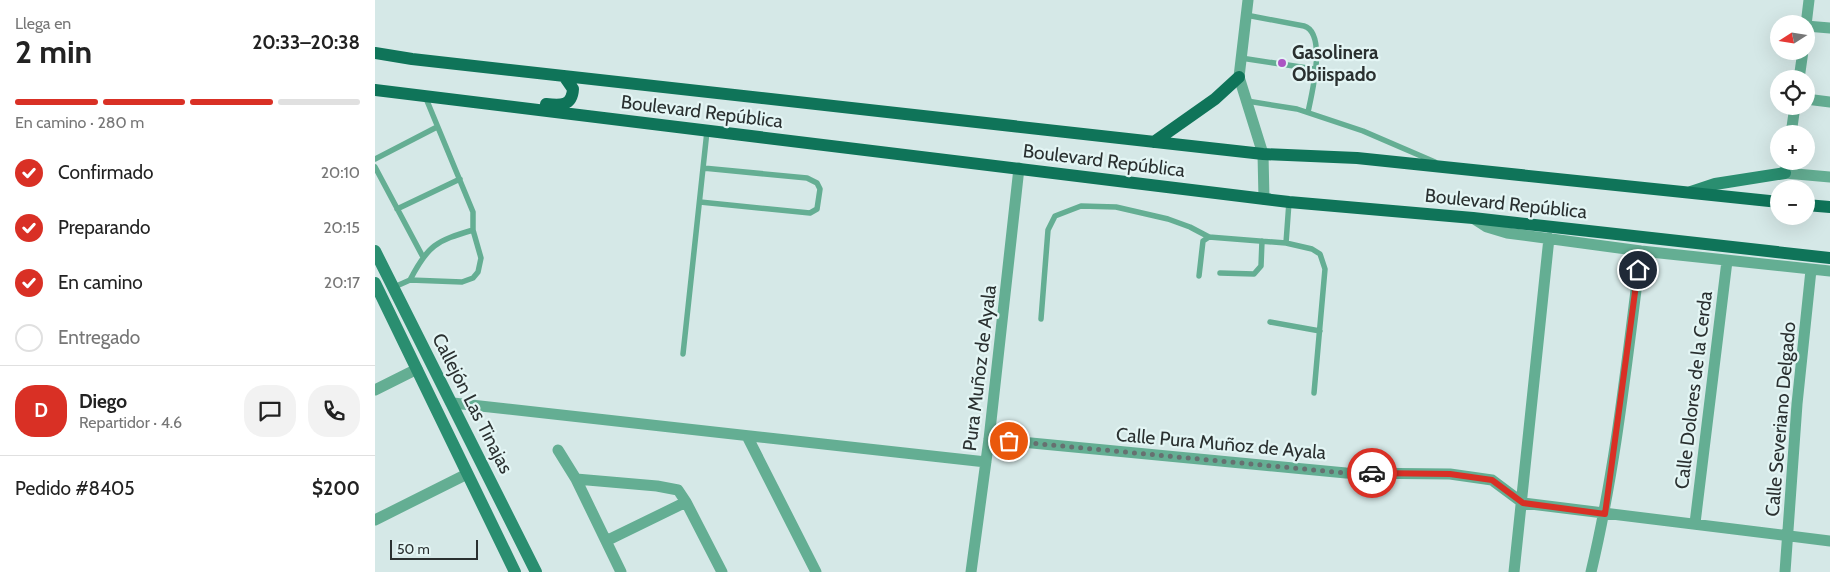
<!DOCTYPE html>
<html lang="es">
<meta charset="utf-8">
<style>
body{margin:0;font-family:Cabin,sans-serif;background:#f2f2f2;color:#222;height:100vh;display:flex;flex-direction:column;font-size:19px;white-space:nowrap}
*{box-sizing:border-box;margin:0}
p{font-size:16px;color:#767676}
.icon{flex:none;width:28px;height:28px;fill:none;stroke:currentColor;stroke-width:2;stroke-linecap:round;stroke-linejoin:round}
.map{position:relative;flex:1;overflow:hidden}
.drawer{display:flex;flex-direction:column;background:#fff;width:375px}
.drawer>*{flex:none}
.needle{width:32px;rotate:258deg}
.tools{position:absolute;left:1395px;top:15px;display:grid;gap:10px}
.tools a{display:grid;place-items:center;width:45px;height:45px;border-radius:50%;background:#fff;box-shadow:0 5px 20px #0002;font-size:25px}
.scale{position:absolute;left:15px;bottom:12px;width:88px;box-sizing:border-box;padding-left:5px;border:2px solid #2a3030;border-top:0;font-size:14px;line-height:18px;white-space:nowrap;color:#2a3030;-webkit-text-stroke:4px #e3f5f4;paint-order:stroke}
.pin{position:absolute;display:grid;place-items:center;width:42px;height:42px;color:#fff;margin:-21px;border:2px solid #fff;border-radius:50%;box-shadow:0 1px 5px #0007}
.courier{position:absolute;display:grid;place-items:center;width:50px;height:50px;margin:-25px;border:4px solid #d93025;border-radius:50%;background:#fff;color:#222;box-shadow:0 1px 6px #0007}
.summary em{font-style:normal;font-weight:700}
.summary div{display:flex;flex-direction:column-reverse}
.summary{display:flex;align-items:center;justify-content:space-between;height:85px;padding:0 15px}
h1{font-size:32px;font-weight:700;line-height:38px}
.bar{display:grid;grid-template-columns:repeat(4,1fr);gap:8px 5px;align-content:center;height:60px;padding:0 15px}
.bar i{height:6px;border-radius:4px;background:#e0e0e0}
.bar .on{background:#d93025}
.bar p{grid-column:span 4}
.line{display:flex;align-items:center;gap:12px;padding:0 15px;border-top:1px solid #e0e0e0}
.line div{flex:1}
.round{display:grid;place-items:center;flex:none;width:52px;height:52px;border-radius:20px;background:#f2f2f2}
ol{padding:0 15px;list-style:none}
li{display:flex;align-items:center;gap:15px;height:55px}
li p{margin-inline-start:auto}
li .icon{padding:5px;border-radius:50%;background:#d93025;color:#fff;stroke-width:4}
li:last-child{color:#767676}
li i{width:28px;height:28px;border:2px solid #e0e0e0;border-radius:50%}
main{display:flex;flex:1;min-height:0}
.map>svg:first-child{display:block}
</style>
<main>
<section class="drawer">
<div class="summary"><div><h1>2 min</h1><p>Llega en</p></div><em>20:33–20:38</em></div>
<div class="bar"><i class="on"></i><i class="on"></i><i class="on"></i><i></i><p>En camino · 280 m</p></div>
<ol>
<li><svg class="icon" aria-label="check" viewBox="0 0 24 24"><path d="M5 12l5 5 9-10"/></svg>Confirmado<p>20:10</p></li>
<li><svg class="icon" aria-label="check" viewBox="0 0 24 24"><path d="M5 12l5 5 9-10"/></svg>Preparando<p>20:15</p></li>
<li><svg class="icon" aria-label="check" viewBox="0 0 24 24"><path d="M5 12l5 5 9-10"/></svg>En camino<p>20:17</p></li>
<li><i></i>Entregado</li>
</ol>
<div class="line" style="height:90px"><b class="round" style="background:#d93025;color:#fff">D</b><div><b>Diego</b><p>Repartidor · 4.6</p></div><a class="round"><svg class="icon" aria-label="chat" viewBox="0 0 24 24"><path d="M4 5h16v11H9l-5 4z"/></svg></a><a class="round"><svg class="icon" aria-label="phone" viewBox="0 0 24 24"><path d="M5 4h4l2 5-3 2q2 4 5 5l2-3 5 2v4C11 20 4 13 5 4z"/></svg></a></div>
<div class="line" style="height:65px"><div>Pedido #8405</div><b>$200</b></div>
</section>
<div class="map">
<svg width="1455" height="572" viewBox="0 0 1455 572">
<rect width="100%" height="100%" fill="#d5e8e7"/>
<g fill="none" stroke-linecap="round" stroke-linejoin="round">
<path stroke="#64ae93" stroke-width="5.5" d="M871,15L929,26C952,33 937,93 933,112
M866,58L939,69
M872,101L922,109L988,131L1060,162
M0,159L62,127
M0,167L48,257
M325,202L435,213L442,209L445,189L442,183L432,178L328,168
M22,209L85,179
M911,243L914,202
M845,273L879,274L886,266L887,241
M824,276L828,241L834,237
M35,280C53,245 61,241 98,230
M17,288L35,280L87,282L98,278L103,272L106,258L98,230V212L50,96
M666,319L673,230L680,216L706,206L741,207L793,219L815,227L834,237L911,243L937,249L945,254L950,269L939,393
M895,322L945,331
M308,354L332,131"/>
<path stroke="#64ae93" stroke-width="11" d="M873,0L864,77L888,154L889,199
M1431,25L1434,0
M1431,26L1455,28
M1424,79L1428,51
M1431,99L1455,102
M1416,134L1420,106
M1412,161L1410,173L1455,177
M1098,218L1112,227L1132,233L1266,251L1455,271
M0,390L42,369
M78,403L611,462
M372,436L441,572
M614,439L971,473L1075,474L1117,480L1148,503L1455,541
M183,450L201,479L246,572
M201,479L282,486L303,490L311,502L347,572
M0,520L92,474
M1320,523L1352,261
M231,541L311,502
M596,572L614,439L644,168
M1139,572L1174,238
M1216,572C1241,467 1252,359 1266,251
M1410,572L1422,404L1436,270"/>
<path stroke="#2a8e70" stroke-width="12" d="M1316,192L1340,184L1410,173
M0,251L161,572
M0,283L140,572"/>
<path stroke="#0f7459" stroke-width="12" d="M0,53L37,59L888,154L982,158L1404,202
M0,90L914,202L1098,218L1455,258
M171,104C186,106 197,106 198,89L189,76
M779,142L840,99L864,77
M1431,205L1455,207"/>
</g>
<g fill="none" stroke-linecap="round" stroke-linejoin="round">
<path stroke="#667070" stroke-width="5" stroke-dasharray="0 9" d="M634,441L971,473H997"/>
<path stroke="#d93025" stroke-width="6" d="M997,473L1075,474L1117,480L1148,503L1230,514L1263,270"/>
</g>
<circle fill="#ab55c3" stroke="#e3f5f4" stroke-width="2" cx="907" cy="63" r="5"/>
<g text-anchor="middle" stroke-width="4.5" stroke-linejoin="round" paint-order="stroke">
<g font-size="19" font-weight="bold" fill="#2a3030" stroke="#e3f5f4" text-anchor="start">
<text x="917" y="59">Gasolinera<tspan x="917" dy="22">Obiispado</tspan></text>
</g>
<g font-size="19" fill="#2a3030" stroke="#e3f5f4">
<text transform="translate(327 111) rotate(7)" y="7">Boulevard República</text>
<text transform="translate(729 160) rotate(7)" y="7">Boulevard República</text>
<text transform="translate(1131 203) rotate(6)" y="7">Boulevard República</text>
<text transform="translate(604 368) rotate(-83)" y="7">Pura Muñoz de Ayala</text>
<text transform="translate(1318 390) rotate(-83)" y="7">Calle Dolores de la Cerda</text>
<text transform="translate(98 403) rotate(63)" y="7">Callejón Las Tinajas</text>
<text transform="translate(1405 419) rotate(-85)" y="7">Calle Severiano Delgado</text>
<text transform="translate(846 443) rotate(5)" y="7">Calle Pura Muñoz de Ayala</text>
</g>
</g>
</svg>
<div class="tools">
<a><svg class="needle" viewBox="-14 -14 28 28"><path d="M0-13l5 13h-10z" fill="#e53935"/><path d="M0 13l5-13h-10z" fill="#767676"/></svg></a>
<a><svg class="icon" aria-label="locate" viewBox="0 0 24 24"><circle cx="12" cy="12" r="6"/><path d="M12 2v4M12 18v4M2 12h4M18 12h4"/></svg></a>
<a>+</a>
<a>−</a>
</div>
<div class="scale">50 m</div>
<div class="pin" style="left:634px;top:441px;background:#ea580c"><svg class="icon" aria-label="bag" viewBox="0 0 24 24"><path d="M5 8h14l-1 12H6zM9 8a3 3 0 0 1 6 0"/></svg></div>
<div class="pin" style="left:1263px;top:270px;background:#1f2937"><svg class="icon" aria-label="home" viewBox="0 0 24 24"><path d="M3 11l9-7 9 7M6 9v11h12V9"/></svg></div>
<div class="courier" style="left:997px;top:473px"><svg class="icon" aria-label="car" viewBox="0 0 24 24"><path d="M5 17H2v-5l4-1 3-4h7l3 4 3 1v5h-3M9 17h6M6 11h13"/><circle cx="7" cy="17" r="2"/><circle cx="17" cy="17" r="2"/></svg></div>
</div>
</main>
